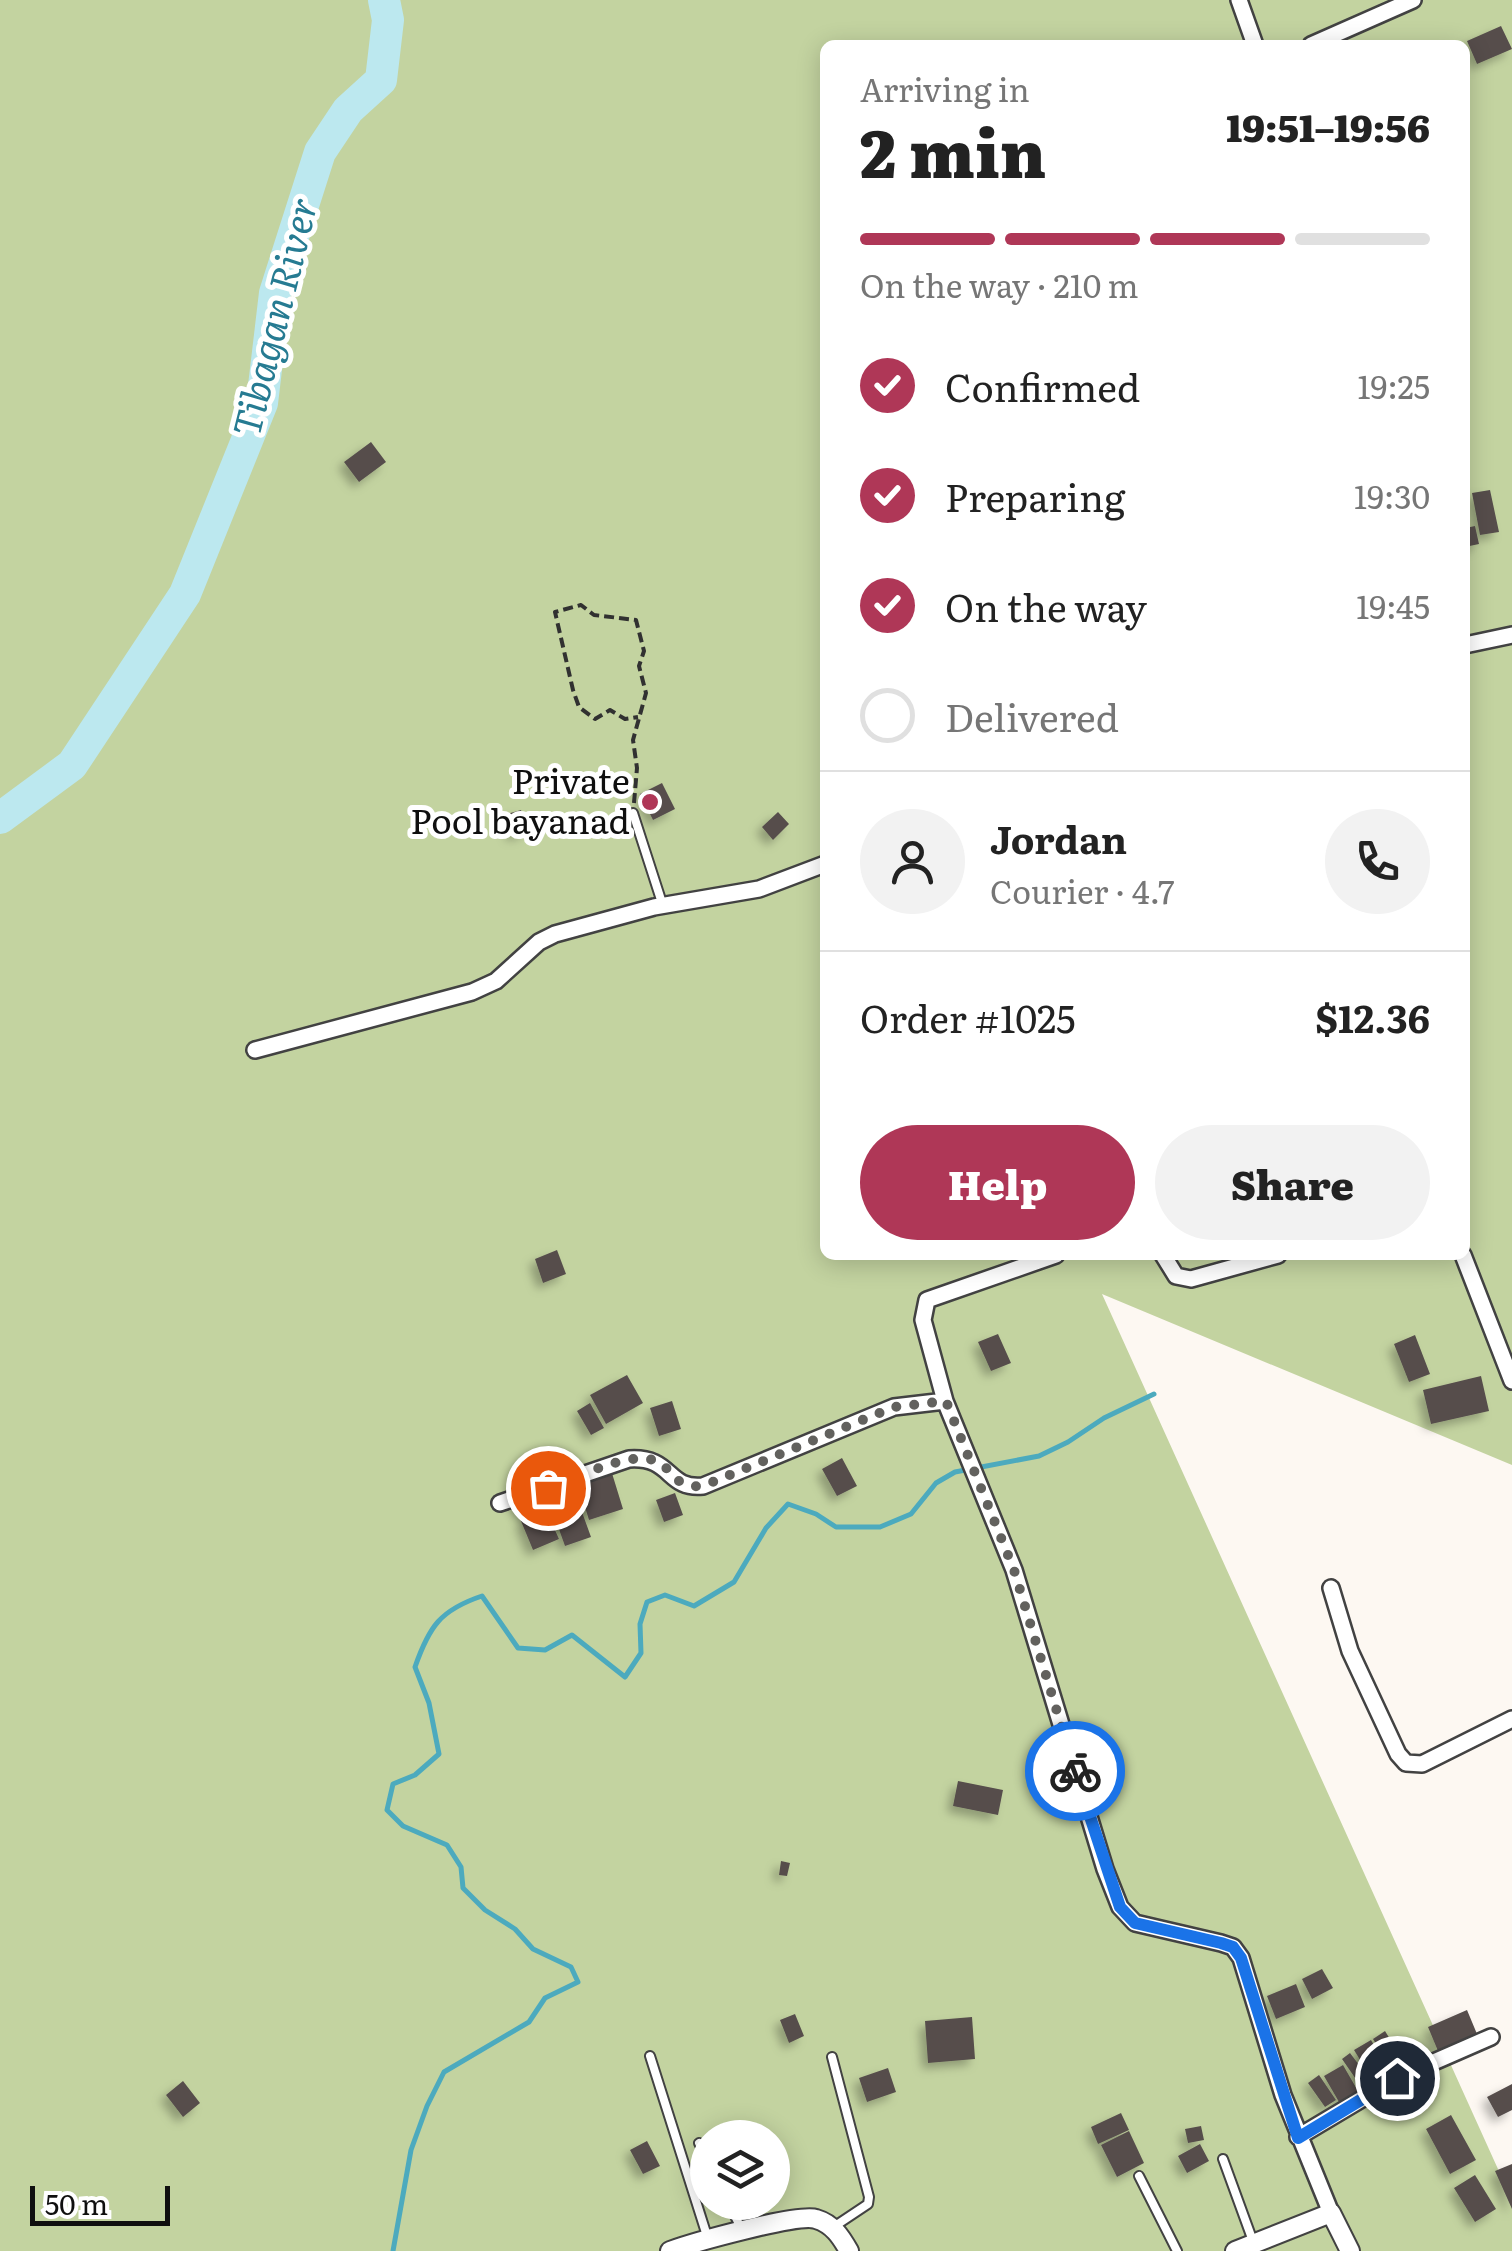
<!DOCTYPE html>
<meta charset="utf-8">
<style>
body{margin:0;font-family:Literata,serif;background:#f2f2f2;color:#222;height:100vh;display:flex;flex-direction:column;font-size:38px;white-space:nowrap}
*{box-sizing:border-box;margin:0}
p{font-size:32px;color:#767676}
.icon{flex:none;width:55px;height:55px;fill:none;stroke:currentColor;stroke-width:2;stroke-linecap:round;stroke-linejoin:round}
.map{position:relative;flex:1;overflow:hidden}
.panel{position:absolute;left:820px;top:40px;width:650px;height:1220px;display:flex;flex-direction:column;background:#fff;border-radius:15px;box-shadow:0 5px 25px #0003}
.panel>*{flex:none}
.controls{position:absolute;left:690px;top:2120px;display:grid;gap:20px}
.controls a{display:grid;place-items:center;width:100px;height:100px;border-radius:50%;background:#fff;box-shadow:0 5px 25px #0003;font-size:50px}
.scale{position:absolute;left:30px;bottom:25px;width:140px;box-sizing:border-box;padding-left:10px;border:5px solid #0f0f0f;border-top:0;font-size:28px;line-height:35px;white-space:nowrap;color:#0f0f0f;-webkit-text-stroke:8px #fff;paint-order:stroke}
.pin{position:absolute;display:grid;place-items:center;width:85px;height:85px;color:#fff;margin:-42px;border:5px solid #fff;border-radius:50%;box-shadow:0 2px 10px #0007}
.courier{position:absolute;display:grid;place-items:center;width:100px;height:100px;margin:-50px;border:8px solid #1a73e8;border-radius:50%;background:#fff;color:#222;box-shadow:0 2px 12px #0007}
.headline em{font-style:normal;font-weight:800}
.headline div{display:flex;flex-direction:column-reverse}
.headline{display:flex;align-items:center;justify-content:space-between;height:170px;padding:0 40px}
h1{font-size:65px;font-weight:800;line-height:75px}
.bar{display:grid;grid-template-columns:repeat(4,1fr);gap:15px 10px;align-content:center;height:120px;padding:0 40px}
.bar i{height:12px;border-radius:8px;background:#e0e0e0}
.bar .selected{background:#af3757}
.bar p{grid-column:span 4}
.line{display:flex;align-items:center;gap:25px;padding:0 40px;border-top:2px solid #e0e0e0}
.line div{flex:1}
.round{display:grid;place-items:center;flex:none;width:105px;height:105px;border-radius:52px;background:#f2f2f2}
ol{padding:0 40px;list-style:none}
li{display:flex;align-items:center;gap:30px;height:110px}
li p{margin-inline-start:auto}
li .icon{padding:10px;border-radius:50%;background:#af3757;color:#fff;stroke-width:4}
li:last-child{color:#767676}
li i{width:55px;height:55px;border:5px solid #e0e0e0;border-radius:50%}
.action{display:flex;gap:20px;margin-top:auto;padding:20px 40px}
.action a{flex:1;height:115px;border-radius:60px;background:#af3757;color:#fff;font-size:40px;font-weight:800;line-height:115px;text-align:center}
.action a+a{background:#f2f2f2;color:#222}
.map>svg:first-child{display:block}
</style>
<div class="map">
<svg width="1512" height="2251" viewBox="0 0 1512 2251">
<defs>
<filter id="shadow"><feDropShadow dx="-6" dy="6" stdDeviation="5" flood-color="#0004"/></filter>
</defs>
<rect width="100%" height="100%" fill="#fdf8f2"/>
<path fill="#c3d3a0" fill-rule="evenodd" d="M0,0H1512V1465L1102,1294L1512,2200V2251H0ZM825,45H1465V1255H825ZM708,2138H772V2202H708Z"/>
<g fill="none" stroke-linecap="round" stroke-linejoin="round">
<path stroke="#4caabe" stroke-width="5" d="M393,2251L411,2150L427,2106L444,2072L529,2022L545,1998L578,1982L571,1967L533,1949L515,1929L485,1910L463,1888L461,1867L447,1845L403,1826L387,1810L393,1784L415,1775L439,1754L429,1703L415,1667C429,1627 440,1610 482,1596L518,1648L545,1650L572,1635L625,1677L641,1653L640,1624L647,1602L665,1595L694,1606L734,1582L766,1528L788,1504L816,1514L836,1527H880L911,1514L936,1483L955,1472L1039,1456L1068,1442L1104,1418L1154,1394"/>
<path stroke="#bce8ef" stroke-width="32" d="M0,818L72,765L185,594L262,403L275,293L320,152L348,110L381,80L388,20L384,0"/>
</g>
<path fill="#564e4c" filter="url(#shadow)" d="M1501,26L1512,49L1477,64L1467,41Z
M371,442L386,462L359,482L344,462Z
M1490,490L1499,532L1480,535L1472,493Z
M1475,526L1479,544L1465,547V528Z
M662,783L675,809L653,820L640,794Z
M521,810L527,831L513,835L507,814Z
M778,812L789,824L773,840L762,827Z
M557,1250L566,1274L543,1283L535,1259Z
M998,1334L1011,1363L991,1371L978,1342Z
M1415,1335L1430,1374L1409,1382L1394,1344Z
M627,1375L643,1403L606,1424L590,1395Z
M1481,1376L1489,1411L1431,1424L1423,1390Z
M672,1401L681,1429L659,1436L650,1408Z
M590,1403L604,1428L591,1435L577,1411Z
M842,1458L857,1486L837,1496L822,1469Z
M611,1470L623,1509L589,1520L577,1481Z
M573,1487L591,1537L565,1546L547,1496Z
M675,1493L683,1515L664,1522L656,1500Z
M546,1510L559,1539L533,1550L521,1521Z
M958,1781L1003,1790L998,1815L953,1806Z
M781,1861L790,1863L787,1876L779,1875Z
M1322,1969L1333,1988L1312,1999L1302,1979Z
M1296,1984L1305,2007L1276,2019L1267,1996Z
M1467,2010L1477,2034L1438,2051L1428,2027Z
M795,2014L804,2036L789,2043L780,2020Z
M972,2017L975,2059L928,2063L925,2021Z
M1385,2031L1401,2057L1389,2065L1373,2039Z
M1371,2040L1386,2066L1370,2076L1354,2050Z
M1350,2053L1369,2078L1360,2085L1342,2059Z
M1343,2065L1358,2091L1339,2102L1324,2076Z
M888,2068L896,2092L867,2102L859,2078Z
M1319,2075L1336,2100L1325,2107L1308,2083Z
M183,2081L200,2103L183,2117L166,2095Z
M1512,2084V2110L1498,2117L1487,2097Z
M1121,2113L1129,2130L1098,2144L1091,2127Z
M1451,2115L1476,2160L1450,2174L1426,2129Z
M1201,2126L1204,2140L1188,2143L1185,2129Z
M1129,2131L1144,2163L1117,2177L1101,2145Z
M647,2141L660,2166L643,2174L630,2150Z
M1200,2144L1209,2161L1187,2173L1178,2156Z
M1512,2164V2209L1495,2171Z
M1475,2175L1496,2209L1475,2222L1454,2188Z"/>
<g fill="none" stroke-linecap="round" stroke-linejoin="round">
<g stroke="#424242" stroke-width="12">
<path id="service" d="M633,813L663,906
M650,2056L708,2239
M832,2057L869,2197L868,2204L832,2228
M699,2143L708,2161
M1223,2159L1254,2244
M1139,2176L1177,2251
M728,2202L741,2228"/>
</g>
<g stroke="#424242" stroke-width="20">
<path id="minor" d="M1239,0L1255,45
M1311,45L1413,0
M1465,645L1512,635
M255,1050L472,992L496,981L539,942L555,934L654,907L759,889L825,864
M1056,1255L927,1300L923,1320L945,1401L1014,1570L1105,1869L1120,1907L1135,1923L1221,1943L1233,1947L1241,1958L1283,2095L1331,2213
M1163,1255L1176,1276L1191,1279L1278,1255
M1463,1255L1512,1381
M500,1503L629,1459C673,1456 666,1490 703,1486L894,1407L945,1401
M1331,1588L1350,1651L1398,1754L1406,1763L1422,1764L1512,1719
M1298,2137L1397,2078L1491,2037"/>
</g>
<g stroke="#424242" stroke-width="22">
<path id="tertiary" d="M670,2251C692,2243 798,2213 816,2219C833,2224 841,2237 849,2251
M1235,2251L1331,2213L1350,2251"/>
</g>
<path stroke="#313131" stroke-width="4" stroke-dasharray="10 5" stroke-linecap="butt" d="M634,803L637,768L633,740L646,693L639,666L644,651L636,620L594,615L581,605L555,612L573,690L579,707L595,719L610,710L625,719L638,717"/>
<use href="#service" stroke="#fff" stroke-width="8"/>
<use href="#minor" stroke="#fff" stroke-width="15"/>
<use href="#tertiary" stroke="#fff" stroke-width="18"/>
</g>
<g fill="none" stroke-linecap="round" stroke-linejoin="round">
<path stroke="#62615e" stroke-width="10" stroke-dasharray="0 18" d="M548,1488C572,1479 624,1454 649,1459C675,1464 669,1489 703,1486L894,1407L946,1401L1014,1570L1075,1771"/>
<path stroke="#1a73e8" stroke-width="12" d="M1075,1771L1120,1907L1135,1923L1221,1943L1233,1947L1241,1958L1298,2138L1397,2078"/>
</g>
<circle fill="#af3757" stroke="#fff" stroke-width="4" cx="650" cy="802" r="10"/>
<g text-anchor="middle" stroke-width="10" stroke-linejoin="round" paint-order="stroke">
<g font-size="35" fill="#0f0f0f" stroke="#fff" text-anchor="end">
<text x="630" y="794">Private<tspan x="630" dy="40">Pool bayanad</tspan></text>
</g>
<g font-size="38" font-style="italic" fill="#267b92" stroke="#fff">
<text transform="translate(276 317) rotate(-76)" y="13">Tibagan River</text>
</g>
</g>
</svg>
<div class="controls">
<a><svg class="icon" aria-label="layers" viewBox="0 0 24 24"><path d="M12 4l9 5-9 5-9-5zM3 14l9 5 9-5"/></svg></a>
</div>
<div class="scale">50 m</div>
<div class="pin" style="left:548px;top:1488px;background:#ea580c"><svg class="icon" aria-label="bag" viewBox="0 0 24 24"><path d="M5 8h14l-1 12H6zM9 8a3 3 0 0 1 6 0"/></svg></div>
<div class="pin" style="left:1397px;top:2078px;background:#1f2937"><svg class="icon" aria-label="home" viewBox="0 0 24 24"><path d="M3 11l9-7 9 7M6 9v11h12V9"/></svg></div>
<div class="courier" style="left:1075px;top:1771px"><svg class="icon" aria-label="bike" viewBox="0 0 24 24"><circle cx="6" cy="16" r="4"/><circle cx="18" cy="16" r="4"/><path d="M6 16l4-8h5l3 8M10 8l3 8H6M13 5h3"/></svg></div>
<section class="panel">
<div class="headline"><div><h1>2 min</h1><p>Arriving in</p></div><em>19:51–19:56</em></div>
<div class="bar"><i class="selected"></i><i class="selected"></i><i class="selected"></i><i></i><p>On the way · 210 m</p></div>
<ol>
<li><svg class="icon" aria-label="check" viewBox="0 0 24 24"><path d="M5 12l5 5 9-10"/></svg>Confirmed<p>19:25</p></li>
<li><svg class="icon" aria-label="check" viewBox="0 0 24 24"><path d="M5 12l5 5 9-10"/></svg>Preparing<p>19:30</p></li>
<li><svg class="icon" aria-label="check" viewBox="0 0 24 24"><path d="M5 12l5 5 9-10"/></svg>On the way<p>19:45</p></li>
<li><i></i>Delivered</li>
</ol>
<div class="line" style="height:180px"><a class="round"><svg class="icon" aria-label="person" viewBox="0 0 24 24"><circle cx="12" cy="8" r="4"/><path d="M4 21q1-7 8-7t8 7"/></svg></a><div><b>Jordan</b><p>Courier · 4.7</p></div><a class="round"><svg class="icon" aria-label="phone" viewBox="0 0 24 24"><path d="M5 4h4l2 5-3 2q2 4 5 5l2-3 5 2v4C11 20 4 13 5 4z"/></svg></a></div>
<div class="line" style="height:130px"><div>Order #1025</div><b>$12.36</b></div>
<div class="action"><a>Help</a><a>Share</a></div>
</section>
</div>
